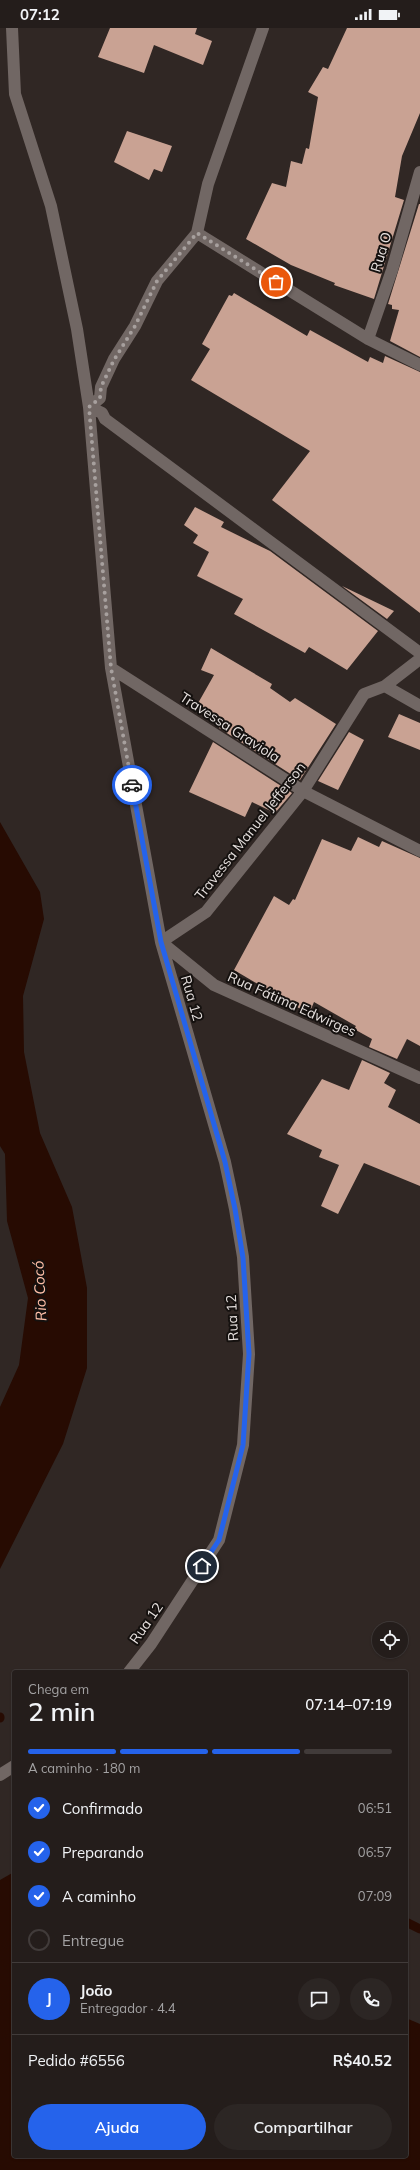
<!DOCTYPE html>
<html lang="pt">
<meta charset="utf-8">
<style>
body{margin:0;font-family:Mulish,sans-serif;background:#2c2624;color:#f1f3f6;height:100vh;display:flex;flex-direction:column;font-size:15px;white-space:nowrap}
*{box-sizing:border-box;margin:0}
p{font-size:13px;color:#a3a2a3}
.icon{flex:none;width:22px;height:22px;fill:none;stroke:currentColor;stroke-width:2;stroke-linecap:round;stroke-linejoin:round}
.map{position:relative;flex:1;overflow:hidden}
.sheet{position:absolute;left:12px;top:1642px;width:396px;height:488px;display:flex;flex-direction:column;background:#241d1b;border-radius:4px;box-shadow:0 1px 3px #0004,0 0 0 1px #413b3a}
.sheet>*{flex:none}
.controls{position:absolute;left:372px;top:1594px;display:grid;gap:8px}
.controls a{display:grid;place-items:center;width:36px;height:36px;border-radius:50%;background:#241d1b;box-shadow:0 1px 3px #0004,0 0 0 1px #413b3a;font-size:20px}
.pin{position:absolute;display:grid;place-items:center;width:34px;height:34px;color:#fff;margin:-17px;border:2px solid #fff;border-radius:50%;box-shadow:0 1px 4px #0007}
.courier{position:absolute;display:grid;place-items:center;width:40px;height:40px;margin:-20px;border:3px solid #2563eb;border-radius:50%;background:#fff;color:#222;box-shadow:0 1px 5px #0007}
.head em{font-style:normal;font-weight:600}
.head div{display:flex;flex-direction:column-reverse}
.head{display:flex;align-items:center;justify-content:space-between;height:68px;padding:0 16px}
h1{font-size:26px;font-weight:600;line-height:30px}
.bar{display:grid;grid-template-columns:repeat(4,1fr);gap:6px 4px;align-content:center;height:48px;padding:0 16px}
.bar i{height:5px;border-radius:3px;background:#413b3a}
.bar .current{background:#2563eb}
.bar p{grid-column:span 4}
.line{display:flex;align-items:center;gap:10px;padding:0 16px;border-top:1px solid #413b3a}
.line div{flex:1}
.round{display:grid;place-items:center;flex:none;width:42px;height:42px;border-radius:21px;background:#2c2624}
ol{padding:0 16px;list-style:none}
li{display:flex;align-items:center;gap:12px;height:44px}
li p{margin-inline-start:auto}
li .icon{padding:4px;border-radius:50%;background:#2563eb;color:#fff;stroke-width:4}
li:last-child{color:#a3a2a3}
li i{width:22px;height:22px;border:2px solid #413b3a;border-radius:50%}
.action{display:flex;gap:8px;margin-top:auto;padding:8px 16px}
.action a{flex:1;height:46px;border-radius:24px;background:#2563eb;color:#fff;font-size:16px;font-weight:600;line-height:46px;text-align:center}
.action a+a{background:#2c2624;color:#f1f3f6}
.status{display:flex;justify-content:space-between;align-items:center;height:28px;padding:0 20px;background:#241d1b;direction:ltr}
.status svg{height:11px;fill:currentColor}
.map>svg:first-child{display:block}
</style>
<div class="status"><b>07:12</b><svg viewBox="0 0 49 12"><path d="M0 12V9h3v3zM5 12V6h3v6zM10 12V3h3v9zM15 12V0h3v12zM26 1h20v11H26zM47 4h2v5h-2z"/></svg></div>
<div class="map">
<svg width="420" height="2142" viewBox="0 0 420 2142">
<rect width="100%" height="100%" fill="#302724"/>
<path fill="#270b02" d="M0,794L40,864L44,891L23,968L24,1024L40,1105L72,1179L87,1260V1340L63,1416L0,1541V1379L19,1337L28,1270L7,1193L5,1126L0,1118Z
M14,1844V2128H406V1990L420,1996V2142H0V1852Z"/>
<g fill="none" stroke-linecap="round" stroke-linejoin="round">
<path stroke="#270b02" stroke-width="9" d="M0,1689V1690
M406,1894L420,1901"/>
</g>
<path fill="#c9a293" d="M110,0H197L195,6L212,13L203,37L154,17L144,45L98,29Z
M347,0H420V85L402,128L395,169L404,172L374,271L334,257L335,255L291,237L246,211L272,155L286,159L291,133L302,136L306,120L309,121L318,69L308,64L323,39L328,41Z
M127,103L172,118L162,144L154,141L149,152L114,134Z
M419,176H420V329L390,313L399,282L392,281V277L388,276Z
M234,265L307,308L310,302L368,334L370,329L383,335L385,328L420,344V585L272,472L310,423L191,352L210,321L202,316L229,267L232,268Z
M195,479L224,494L221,499L270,523L378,603L347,642L309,619L305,625L234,586L243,571L197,548L209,524L193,515L198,507L184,497Z
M342,558L394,583L387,591Z
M211,620L272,656L270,660L290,674L295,670L336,696L300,752L219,700L224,691L197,677L214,647L201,642Z
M399,686L420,695V722L388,709Z
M349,704L364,712L338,762L318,753Z
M213,714L292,765L275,785L252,774L245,789L189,764Z
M358,809L379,819L382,813L420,830V1018L407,1011L397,1031L369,1019L372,1011L354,1001L356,998L314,974L309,986L234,942L274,868L289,877L293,871L295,872L322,811L351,823Z
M362,1032L390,1045L384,1055L396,1062L388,1079L420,1096V1158L364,1135L338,1186L321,1178L339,1137L319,1129L322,1122L287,1106L322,1051L349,1062Z"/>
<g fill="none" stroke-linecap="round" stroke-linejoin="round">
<path stroke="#716764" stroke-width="12" d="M12,0L15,66L51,178L77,301L89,379L111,640L161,914L225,1134L235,1181L243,1229L246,1278L249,1326L243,1417L219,1512L151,1616L129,1644
M263,0L208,156L197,205L157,253L135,298L114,331L101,359L100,370L89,379L102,385L105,391L420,625
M197,205L368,311L420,337
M368,311L392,242L420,144
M111,640L303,763L420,823
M385,658L420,631
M161,914L206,884L303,763L364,666L385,658L420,678
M161,914L214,957L420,1050
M0,1747L14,1738"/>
</g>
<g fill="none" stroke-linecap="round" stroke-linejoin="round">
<path stroke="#a7a09e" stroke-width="4" stroke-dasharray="0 7.2" d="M132,757L111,640L89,379L100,370L101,359L114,332L135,298L157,253L197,205L276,254"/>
<path stroke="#2563eb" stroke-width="5" d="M132,757L161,914L225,1134L235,1181L243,1230L249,1326L243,1417L219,1512L202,1538"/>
</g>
<g text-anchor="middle" stroke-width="4" stroke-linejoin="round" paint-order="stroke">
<g font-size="14" fill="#e7e1df" stroke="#15110f">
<text transform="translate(381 224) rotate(-73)" y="5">Rua O</text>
<text transform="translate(230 699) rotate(33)" y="5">Travessa Graviola</text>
<text transform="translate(250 803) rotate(-52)" y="5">Travessa Manuel Jefferson</text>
<text transform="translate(192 970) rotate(74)" y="5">Rua 12</text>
<text transform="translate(292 976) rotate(24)" y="5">Rua Fátima Edwirges</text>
<text transform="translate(232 1290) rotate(-93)" y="5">Rua 12</text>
<text transform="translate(146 1595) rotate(-55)" y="5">Rua 12</text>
</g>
<g font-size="15" font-style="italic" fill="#ffbfa7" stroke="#15110f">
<text transform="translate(40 1263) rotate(-93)" y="5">Rio Cocó</text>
</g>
</g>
</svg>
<div class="controls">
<a><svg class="icon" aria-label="locate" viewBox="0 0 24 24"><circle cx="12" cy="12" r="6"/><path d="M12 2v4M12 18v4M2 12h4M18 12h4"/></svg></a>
</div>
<div class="pin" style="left:276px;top:254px;background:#ea580c"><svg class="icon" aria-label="bag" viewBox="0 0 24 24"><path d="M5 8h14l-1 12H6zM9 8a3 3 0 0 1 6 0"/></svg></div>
<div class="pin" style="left:202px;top:1538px;background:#1f2937"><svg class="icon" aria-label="home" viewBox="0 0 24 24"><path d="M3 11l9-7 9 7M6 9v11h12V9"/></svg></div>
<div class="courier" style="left:132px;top:757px"><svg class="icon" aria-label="car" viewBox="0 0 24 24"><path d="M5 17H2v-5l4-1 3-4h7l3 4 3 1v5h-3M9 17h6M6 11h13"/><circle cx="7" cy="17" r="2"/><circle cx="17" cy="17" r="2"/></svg></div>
<section class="sheet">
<div class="head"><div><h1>2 min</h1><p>Chega em</p></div><em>07:14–07:19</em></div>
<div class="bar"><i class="current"></i><i class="current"></i><i class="current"></i><i></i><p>A caminho · 180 m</p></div>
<ol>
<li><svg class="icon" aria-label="check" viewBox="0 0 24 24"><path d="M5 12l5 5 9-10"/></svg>Confirmado<p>06:51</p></li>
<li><svg class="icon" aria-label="check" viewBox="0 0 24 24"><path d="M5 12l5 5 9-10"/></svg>Preparando<p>06:57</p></li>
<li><svg class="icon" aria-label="check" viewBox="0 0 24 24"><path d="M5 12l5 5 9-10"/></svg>A caminho<p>07:09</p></li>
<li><i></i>Entregue</li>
</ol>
<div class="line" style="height:72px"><b class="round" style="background:#2563eb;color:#fff">J</b><div><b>João</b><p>Entregador · 4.4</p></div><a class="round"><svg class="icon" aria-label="chat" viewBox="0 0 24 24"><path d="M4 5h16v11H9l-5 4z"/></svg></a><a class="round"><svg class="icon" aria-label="phone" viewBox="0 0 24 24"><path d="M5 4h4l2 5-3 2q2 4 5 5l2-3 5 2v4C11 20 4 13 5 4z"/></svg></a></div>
<div class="line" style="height:52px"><div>Pedido #6556</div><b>R$40.52</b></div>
<div class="action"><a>Ajuda</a><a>Compartilhar</a></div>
</section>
</div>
